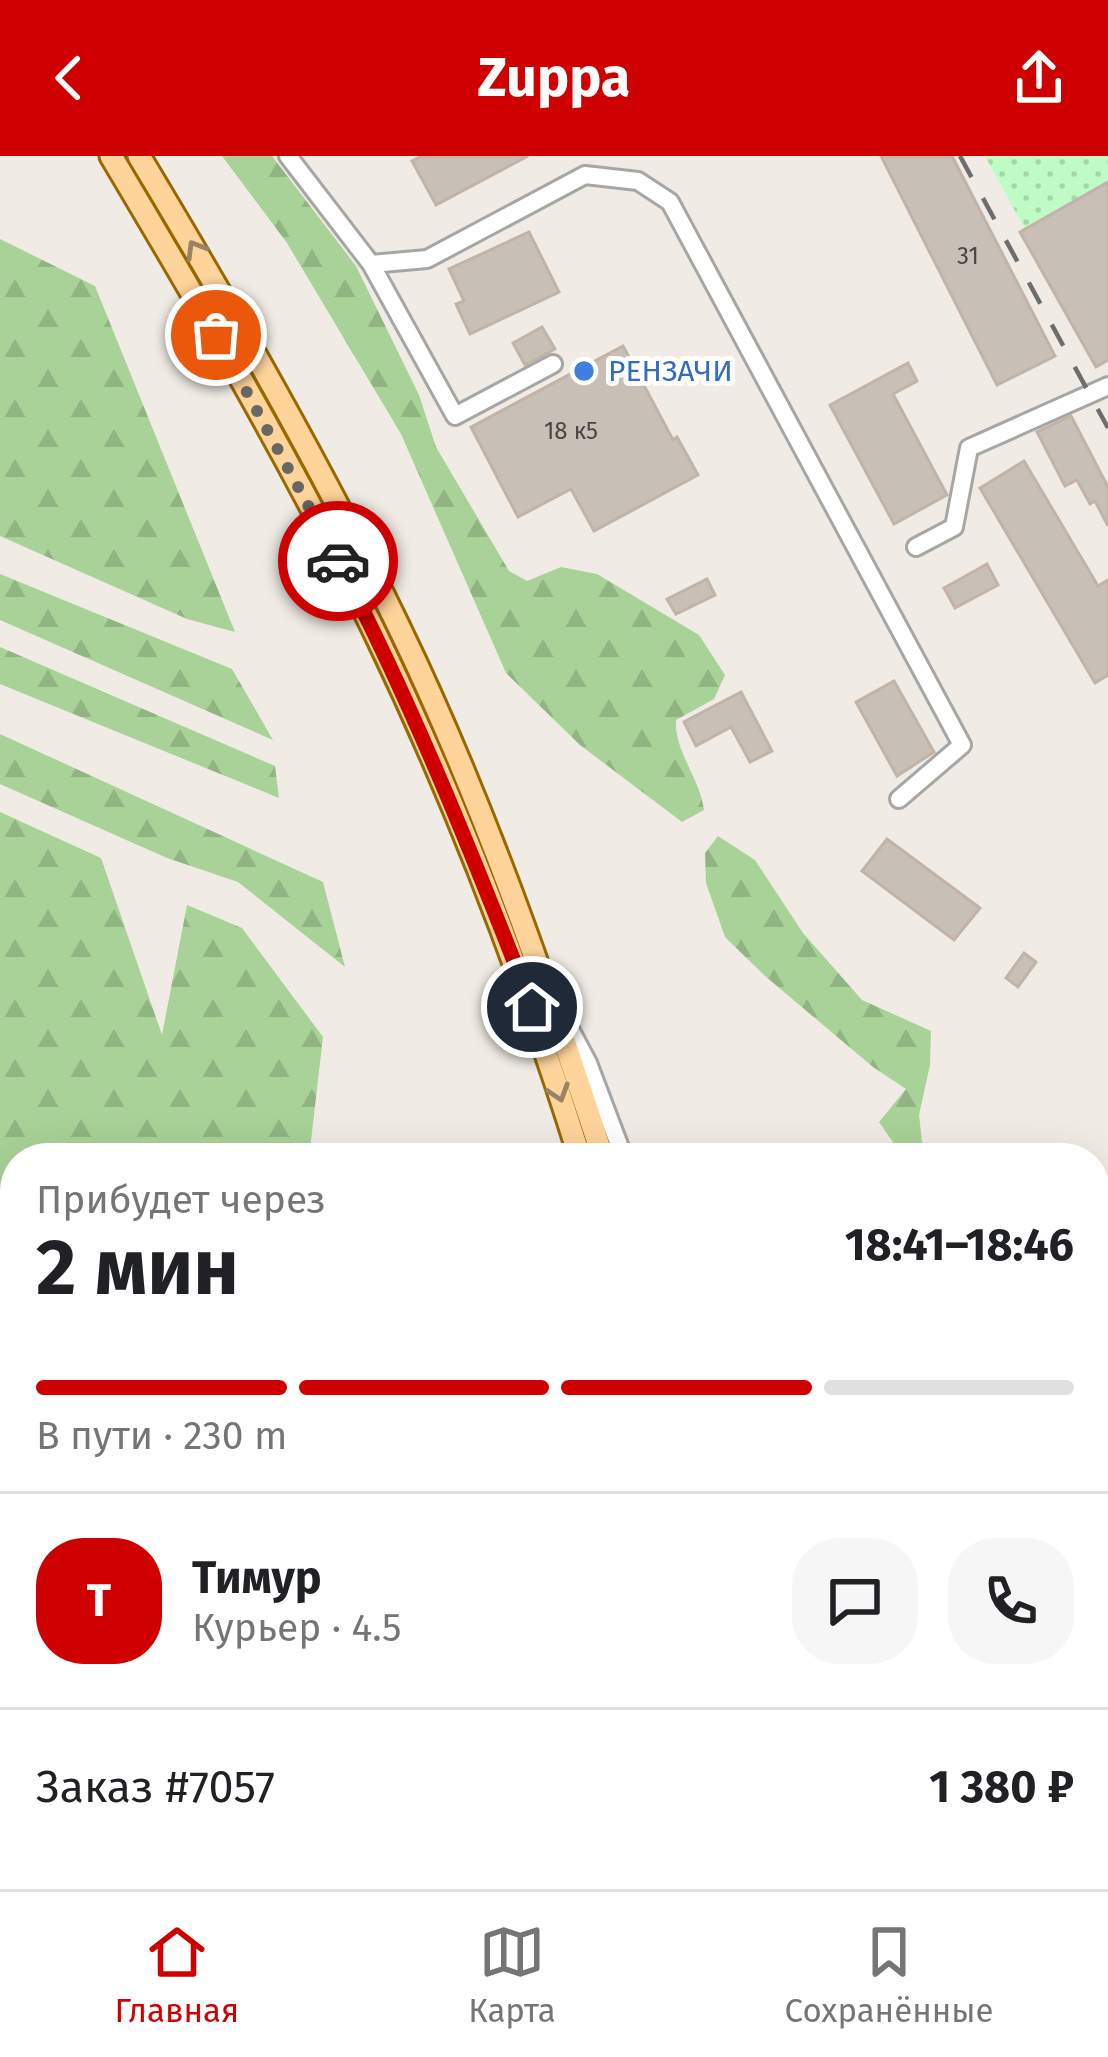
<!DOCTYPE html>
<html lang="ru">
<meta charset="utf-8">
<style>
body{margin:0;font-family:"Fira Sans",sans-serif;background:#f6f6f6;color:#202124;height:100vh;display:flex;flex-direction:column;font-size:45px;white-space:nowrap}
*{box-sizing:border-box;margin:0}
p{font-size:39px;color:#757577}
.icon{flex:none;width:66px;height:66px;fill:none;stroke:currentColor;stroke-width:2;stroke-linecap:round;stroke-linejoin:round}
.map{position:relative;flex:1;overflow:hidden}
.side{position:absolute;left:0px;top:987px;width:1110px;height:747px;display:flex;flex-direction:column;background:#fff;border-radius:48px 48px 0 0;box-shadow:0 12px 48px #0002}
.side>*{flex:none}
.pin{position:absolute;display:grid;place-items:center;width:102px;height:102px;color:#fff;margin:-51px;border:6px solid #fff;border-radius:50%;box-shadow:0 3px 12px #0007}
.courier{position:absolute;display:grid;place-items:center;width:120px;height:120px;margin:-60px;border:9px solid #ce0100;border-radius:50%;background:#fff;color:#222;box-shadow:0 3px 15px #0007}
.summary em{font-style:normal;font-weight:700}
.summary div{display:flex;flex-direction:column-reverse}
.summary{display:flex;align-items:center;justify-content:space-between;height:204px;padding:0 36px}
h1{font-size:78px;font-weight:700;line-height:90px}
.bar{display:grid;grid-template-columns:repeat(4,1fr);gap:18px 12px;align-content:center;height:144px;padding:0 36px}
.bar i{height:15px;border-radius:9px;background:#e0e0e0}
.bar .current{background:#ce0100}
.bar p{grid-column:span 4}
.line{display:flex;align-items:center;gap:30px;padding:0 36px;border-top:3px solid #e0e0e0}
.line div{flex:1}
.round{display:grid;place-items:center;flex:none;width:126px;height:126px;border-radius:48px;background:#f6f6f6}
header{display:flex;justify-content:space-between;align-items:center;height:156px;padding:0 36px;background:#ce0100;color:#fff;font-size:54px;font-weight:700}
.menu{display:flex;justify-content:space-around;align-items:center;height:168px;border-top:3px solid #e0e0e0;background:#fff;font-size:33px;color:#757577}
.menu a{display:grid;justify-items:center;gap:6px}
.menu .current{color:#ce0100}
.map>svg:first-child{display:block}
</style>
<header><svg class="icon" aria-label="back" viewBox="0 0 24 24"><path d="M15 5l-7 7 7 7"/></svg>Zuppa<svg class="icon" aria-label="share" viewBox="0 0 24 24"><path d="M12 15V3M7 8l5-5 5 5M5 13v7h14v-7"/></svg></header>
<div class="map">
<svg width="1108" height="1733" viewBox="0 0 1108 1733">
<defs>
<pattern id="forest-firs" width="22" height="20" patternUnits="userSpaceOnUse" patternTransform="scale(3)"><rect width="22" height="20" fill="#a8d297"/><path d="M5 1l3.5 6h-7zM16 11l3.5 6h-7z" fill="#90b482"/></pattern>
<pattern id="park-dots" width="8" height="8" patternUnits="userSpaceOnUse" patternTransform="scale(3)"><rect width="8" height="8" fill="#bffcc5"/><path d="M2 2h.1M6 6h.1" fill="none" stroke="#a4d8a9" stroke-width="1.8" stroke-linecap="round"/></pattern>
</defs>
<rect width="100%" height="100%" fill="#f0ece5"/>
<path fill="url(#forest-firs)" d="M222,0H272L356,110L419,239L436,291L509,415L527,425L561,411L597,418L699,479L725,519L714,543L676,564C674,595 700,622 704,654L682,666L580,589L506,517L401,278L287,87Z
M0,83L95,130L235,476L187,463L0,380Z
M0,418L232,513L273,584L0,464Z
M0,491L275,610L279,642L0,528Z
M0,578L323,726L345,811L238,726L167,702L0,628Z
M0,656L101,702L162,879L187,749L242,772L323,881L309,1002H15V1364L0,1366Z
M718,680L755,704L803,777L862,844L931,875L930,909L919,959L924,1002H904L879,966L906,933L873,911L765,820L725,781L706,727L705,697Z
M1095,1020L1104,1039L1108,1038V1628L1095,1648Z
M15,1387V1425L0,1426V1388Z
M15,1454V1719H683L685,1733H0V1456Z"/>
<path fill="url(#park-dots)" d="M985,0H1108V26L1025,73Z"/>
<path fill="#c8bfb7" stroke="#c3b3a6" stroke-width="3" d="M422,0H528L436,49L412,5Z
M881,0H952L1055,200L997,229Z
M1108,26V204L1096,211L1020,76Z
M529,76L559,136L470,178L456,148L464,145L449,113Z
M542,171L555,193L525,209L513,187Z
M623,190L673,284L677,281L698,319L594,375L571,333L518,361L471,271Z
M908,207L917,225L893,238L947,339L894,368L830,249Z
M1071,260L1108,331V370L1095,345L1090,348L1077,324L1065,330L1037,276Z
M1024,305L1098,430L1108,424V519L1095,527L980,332Z
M987,408L998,429L955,452L944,432Z
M707,423L715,439L676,458L667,443Z
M894,525L934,596L897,620L856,546Z
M741,536L772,595L750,606L731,571L696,590L684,566Z
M887,683L980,752L954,784L862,715Z
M1024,797L1036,806L1018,831L1006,822Z"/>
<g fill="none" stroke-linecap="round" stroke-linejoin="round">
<g stroke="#a6a6a6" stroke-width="22">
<path id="minor" d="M288,0L371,108L427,103L585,19L638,25L670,46L962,589L899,643
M371,108L455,260L553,208
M916,391L954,371L969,292L1108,230
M563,860L588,907L624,1002
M1005,1719L1011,1733
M1047,1719L1067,1733"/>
</g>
<g stroke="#9a6800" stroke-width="27">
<path id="major" d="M111,0C204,156 296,314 375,477C457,647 524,823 580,1002
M139,0C231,153 320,308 398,469C481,640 544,821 603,1002
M735,1719L736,1733
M757,1719L758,1733
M936,1733L947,1719"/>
</g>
<path stroke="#ff7767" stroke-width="3" stroke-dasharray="6 6" stroke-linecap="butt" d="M0,1374L15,1372"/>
<use href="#minor" stroke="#fff" stroke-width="16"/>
<use href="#major" stroke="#ffd49b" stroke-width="21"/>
<path stroke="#6d6d6d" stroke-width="4.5" stroke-dasharray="24 24" stroke-linecap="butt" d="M960,0L1108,272"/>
</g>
<defs><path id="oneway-chevron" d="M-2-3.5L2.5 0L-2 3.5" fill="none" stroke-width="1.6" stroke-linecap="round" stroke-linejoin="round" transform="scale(3)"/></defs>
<g stroke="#9a8363">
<use href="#oneway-chevron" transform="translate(195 93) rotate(-121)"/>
<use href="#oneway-chevron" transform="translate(559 937) rotate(72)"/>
</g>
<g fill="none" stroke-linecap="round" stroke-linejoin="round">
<path stroke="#686764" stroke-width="12" stroke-dasharray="0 21.6" d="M216,179L338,405"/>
<path stroke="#ce0100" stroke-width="15" d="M338,405C413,549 473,700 532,851"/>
</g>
<circle fill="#3f7fe0" stroke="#fff" stroke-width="4.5" cx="584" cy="215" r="12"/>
<g text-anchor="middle" stroke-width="10" stroke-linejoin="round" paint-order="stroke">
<g font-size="24" fill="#494745">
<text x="968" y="108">31</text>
<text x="571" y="283">18 к5</text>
</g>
<g font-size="30" fill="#366cbe" stroke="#fff" text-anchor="start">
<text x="608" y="225">РЕНЗАЧИ</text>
</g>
</g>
</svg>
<div class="pin" style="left:216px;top:179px;background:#ea580c"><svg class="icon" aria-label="bag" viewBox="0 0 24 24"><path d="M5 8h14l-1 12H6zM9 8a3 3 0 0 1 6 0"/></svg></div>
<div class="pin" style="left:532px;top:851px;background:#1f2937"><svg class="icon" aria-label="home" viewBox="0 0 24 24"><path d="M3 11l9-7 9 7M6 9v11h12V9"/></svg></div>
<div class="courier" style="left:338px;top:405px"><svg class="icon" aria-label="car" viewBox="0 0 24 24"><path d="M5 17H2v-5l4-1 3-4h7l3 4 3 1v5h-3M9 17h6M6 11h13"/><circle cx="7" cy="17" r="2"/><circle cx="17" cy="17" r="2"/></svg></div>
<section class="side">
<div class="summary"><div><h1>2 мин</h1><p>Прибудет через</p></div><em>18:41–18:46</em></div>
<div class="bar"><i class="current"></i><i class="current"></i><i class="current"></i><i></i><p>В пути · 230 m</p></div>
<div class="line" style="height:216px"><b class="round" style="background:#ce0100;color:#fff">Т</b><div><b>Тимур</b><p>Курьер · 4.5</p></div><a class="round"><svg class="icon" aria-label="chat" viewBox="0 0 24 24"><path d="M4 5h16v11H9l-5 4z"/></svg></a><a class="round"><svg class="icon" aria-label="phone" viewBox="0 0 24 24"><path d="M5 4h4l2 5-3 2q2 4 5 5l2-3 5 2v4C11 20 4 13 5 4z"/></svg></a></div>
<div class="line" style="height:156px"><div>Заказ #7057</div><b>1 380 ₽</b></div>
</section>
</div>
<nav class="menu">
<a class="current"><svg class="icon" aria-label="home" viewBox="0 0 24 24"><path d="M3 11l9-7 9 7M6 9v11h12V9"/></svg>Главная</a>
<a><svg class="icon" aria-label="map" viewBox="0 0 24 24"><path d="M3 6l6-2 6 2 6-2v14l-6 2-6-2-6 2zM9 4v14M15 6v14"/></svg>Карта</a>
<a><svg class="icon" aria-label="saved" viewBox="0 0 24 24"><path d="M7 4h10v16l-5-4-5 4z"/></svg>Сохранённые</a>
</nav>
